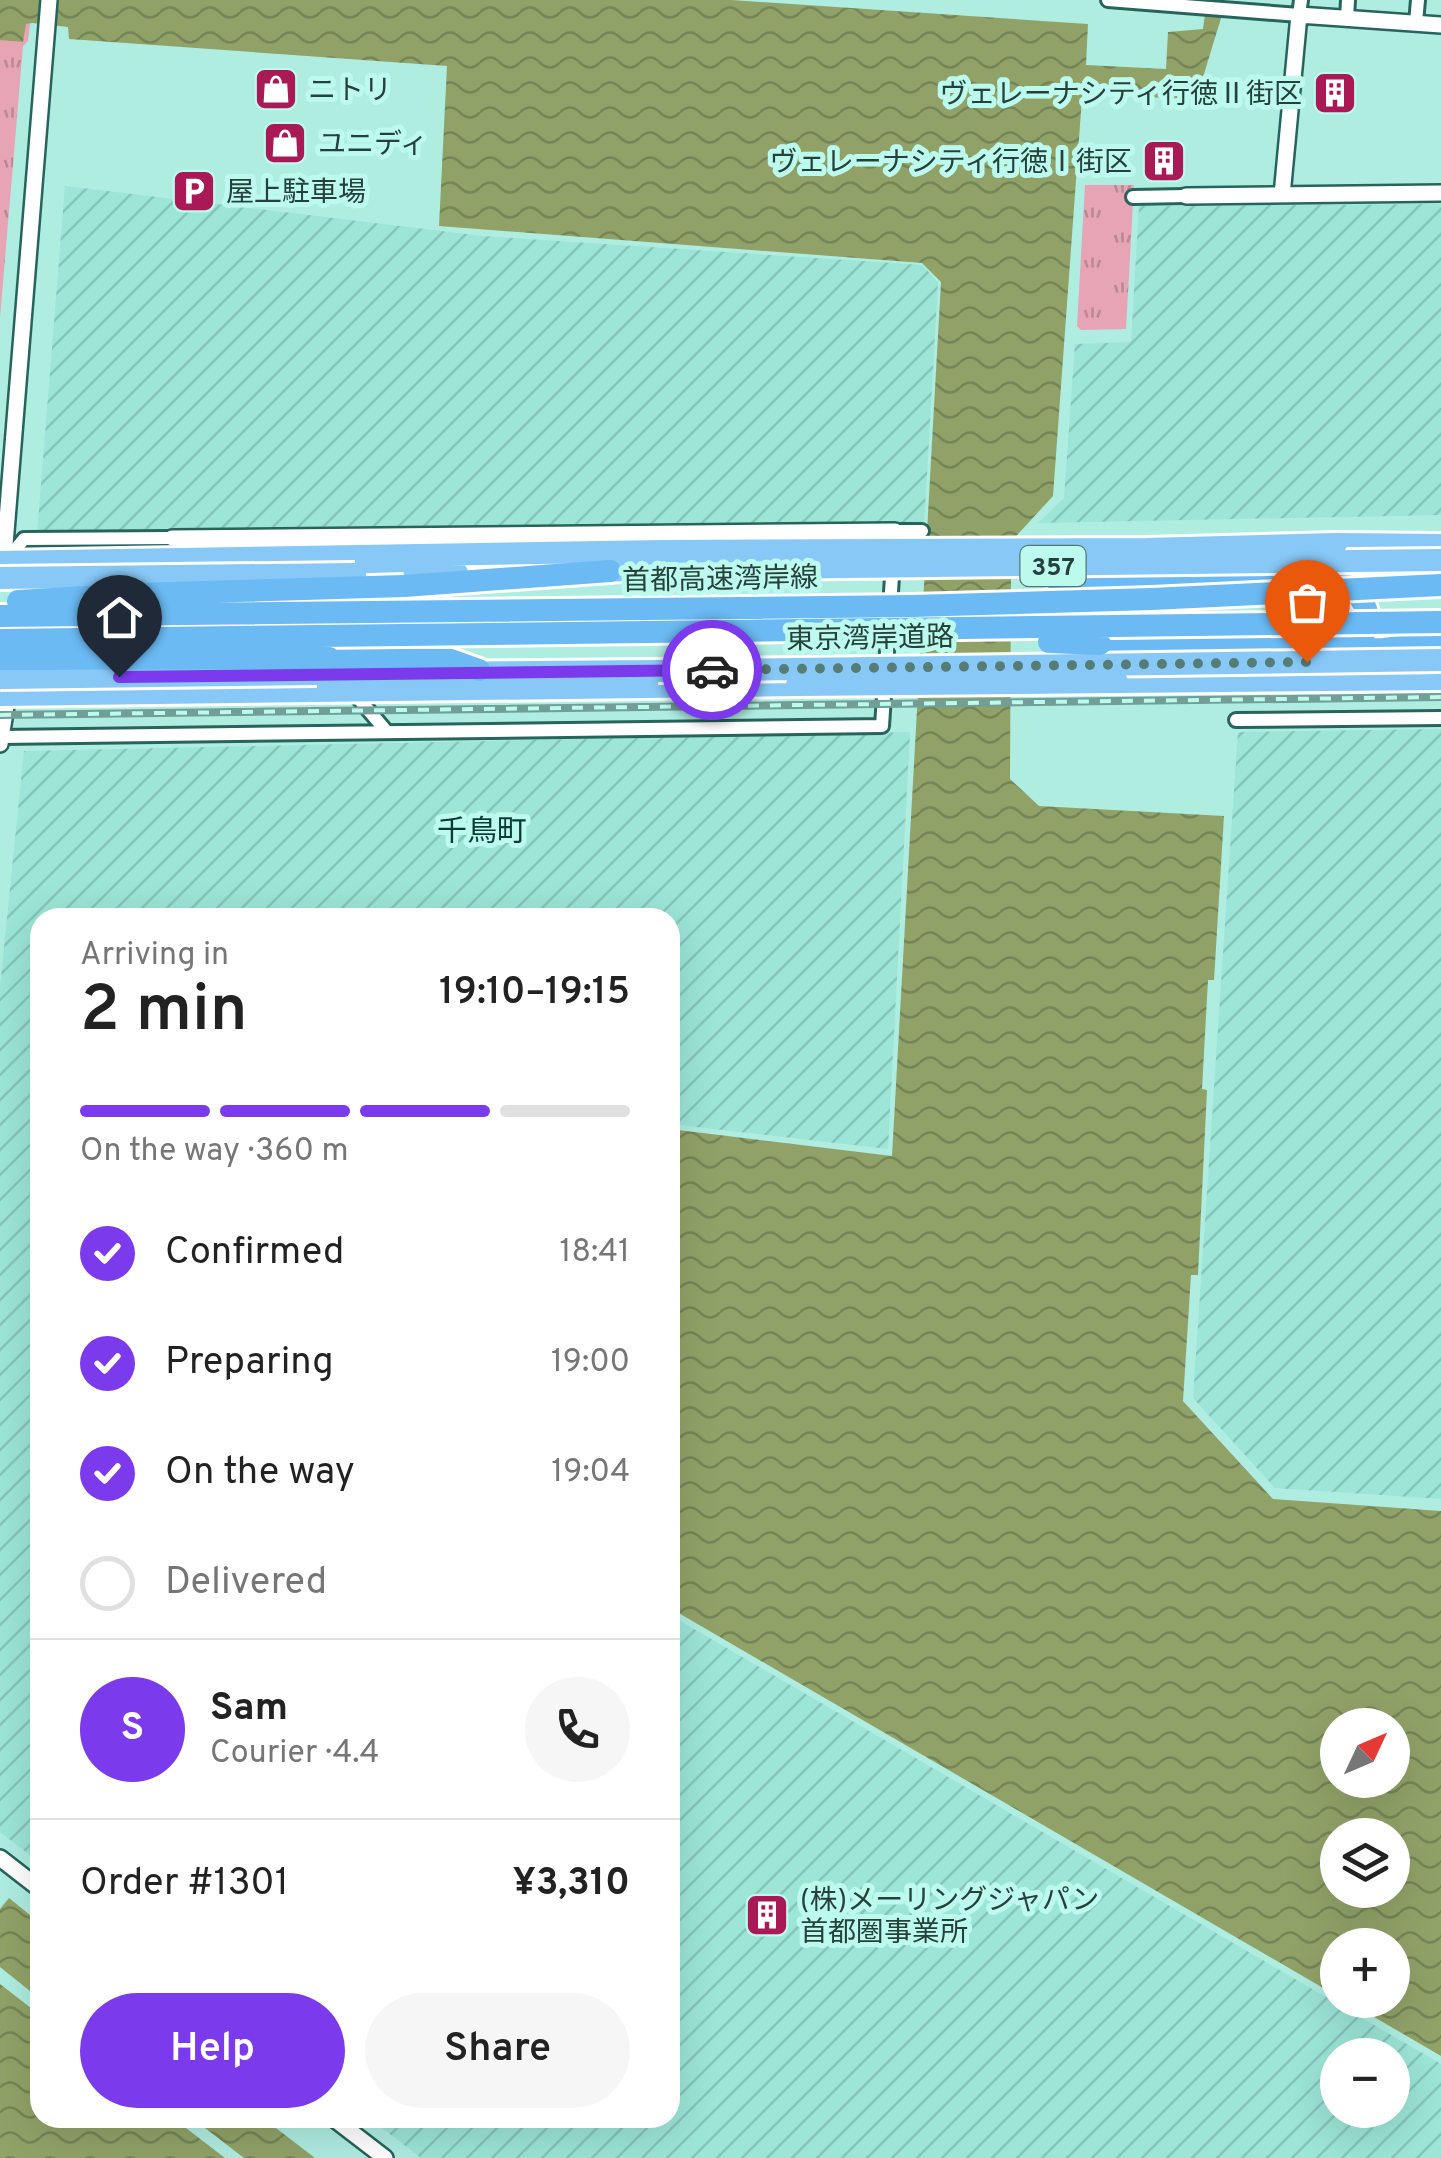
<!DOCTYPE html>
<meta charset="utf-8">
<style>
body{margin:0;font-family:Overpass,"Noto Sans JP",sans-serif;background:#f6f6f6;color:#222;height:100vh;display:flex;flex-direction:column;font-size:38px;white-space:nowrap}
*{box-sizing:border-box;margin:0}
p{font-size:32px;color:#767676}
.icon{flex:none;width:55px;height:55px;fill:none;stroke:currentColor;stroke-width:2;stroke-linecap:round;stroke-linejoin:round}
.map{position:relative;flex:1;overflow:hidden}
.panel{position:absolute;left:30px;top:908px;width:650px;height:1220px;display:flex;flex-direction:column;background:#fff;border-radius:30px;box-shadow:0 10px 40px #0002}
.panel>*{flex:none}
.needle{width:65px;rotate:46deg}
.fabs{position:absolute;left:1320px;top:1708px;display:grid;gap:20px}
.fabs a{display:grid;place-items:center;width:90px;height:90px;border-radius:50%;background:#fff;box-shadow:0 10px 40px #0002;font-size:50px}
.pin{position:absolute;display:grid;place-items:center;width:85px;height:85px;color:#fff;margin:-102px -42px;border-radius:50% 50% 50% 0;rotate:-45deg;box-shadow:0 0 10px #0007}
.pin .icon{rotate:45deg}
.courier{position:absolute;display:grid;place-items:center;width:100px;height:100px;margin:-50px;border:8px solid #7c3aed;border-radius:50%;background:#fff;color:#222;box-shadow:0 2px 12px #0007}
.head em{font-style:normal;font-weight:600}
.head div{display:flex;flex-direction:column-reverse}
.head{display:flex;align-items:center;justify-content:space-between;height:170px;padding:0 50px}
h1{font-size:65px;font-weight:600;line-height:75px}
.bar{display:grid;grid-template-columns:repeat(4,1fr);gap:15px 10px;align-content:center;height:120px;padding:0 50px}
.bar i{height:12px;border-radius:8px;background:#e0e0e0}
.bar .selected{background:#7c3aed}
.bar p{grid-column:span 4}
.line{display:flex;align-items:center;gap:25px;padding:0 50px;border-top:2px solid #e0e0e0}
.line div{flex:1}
.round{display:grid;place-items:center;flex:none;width:105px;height:105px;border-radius:52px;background:#f6f6f6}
ol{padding:0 50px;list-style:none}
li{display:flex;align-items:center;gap:30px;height:110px}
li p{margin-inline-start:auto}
li .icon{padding:10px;border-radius:50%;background:#7c3aed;color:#fff;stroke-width:4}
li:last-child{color:#767676}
li i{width:55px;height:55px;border:5px solid #e0e0e0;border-radius:50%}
.button{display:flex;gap:20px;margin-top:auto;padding:20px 50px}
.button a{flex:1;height:115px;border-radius:60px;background:#7c3aed;color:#fff;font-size:40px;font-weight:600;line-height:115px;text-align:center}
.button a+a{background:#f6f6f6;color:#222}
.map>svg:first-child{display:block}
</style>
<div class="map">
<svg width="1441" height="2158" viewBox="0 0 1441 2158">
<defs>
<pattern id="industrial-furrows" width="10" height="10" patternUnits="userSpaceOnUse" patternTransform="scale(2.5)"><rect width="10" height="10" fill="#9ce5d7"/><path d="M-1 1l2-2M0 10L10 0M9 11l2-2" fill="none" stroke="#86c6b9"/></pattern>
<pattern id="park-tufts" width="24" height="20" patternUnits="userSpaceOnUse" patternTransform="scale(2.5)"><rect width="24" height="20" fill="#e6a4b5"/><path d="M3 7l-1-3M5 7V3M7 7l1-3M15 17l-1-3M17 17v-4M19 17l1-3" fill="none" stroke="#ba8794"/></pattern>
<pattern id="water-waves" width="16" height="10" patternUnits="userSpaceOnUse" patternTransform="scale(2.5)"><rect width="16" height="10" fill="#91a268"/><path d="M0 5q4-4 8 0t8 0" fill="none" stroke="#768557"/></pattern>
</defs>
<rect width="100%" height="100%" fill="#afede1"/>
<path fill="url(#industrial-furrows)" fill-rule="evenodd" d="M65,186L483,236L922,265L938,282L924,527L37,534Z
M1441,204V515L1038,523L1064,498L1075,344L1131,342L1139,206Z
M1441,729V1499L1275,1488L1193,1398L1238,732Z
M910,732L888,1149L670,1124V918H40V1863L0,1832V987L24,751Z
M670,1615L1441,2064V2158H421L369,2118H670ZM1392,2055V2110H1338V2055Z"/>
<path fill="url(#park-tufts)" d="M0,0H33L28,41L23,46L0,318Z
M1085,185H1134L1126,329L1081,330L1077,326Z"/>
<path fill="url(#water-waves)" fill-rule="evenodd" d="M0,0H732L1088,24L1086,65L1166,69L1168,32L1203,29L1205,14L1222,15L1196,100L1102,94V84H1083L1053,496L1007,546L1011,575L1010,779L1039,806L1224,816L1214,980H1208L1202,1089L1207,1090L1198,1275H1191L1183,1401L1273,1499L1441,1511V2056L1345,2000H1392V1945H1338L1337,1996L670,1608V1129L892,1156L941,282L922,263L439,226L447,66L69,39L68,27L32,23L26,24L23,42L0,40ZM1338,1725H1392V1780H1338ZM1338,1835H1392V1890H1338Z
M9,1898L40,1923V1935L36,1941L40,1944V2118H263L315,2158H0V1909Z"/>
<path fill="#afede1" d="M0,1967L40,1999V2015L0,1984Z
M173,2118H192L244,2158H225Z"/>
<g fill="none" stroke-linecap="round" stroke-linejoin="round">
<g stroke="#27645b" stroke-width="18">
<path id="minor" d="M1108,0L1299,15L1301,0
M1347,18L1348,0
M1416,23L1418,0
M1133,197L1186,196
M895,537V531H922
M5,562L24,539L172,538
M353,692L387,732
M1236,720L1441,718
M1,737L882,726L893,562"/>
</g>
<g stroke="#27645b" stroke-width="20">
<path id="tertiary" d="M1282,195L1299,15L1441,25
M1186,196L1441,193
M172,538L895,531
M3,569L49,0
M0,744L9,687
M0,1858L40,1889
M333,2118L385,2158"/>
</g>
<g stroke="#fff" stroke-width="28">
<path id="trunk" d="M1336,544L1441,545
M0,562L664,551
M594,571L665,569
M355,574L457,573
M317,674L658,671
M1117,682L1441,679
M0,695L797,685"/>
</g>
<g stroke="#fff" stroke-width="28">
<path id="motorway" d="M404,586L610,571
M1100,644L1352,641C1381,632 1366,598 1348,586L1277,579L1086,581L1062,586C1050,602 1052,639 1068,651L1384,649L1441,642
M329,658L451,660L479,670"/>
</g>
<use href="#minor" stroke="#fff" stroke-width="12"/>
<use href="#tertiary" stroke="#fff" stroke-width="15"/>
<use href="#trunk" stroke="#88c8f6" stroke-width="22"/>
<use href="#motorway" stroke="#6bbaf4" stroke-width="22"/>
<g stroke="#719e96" stroke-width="8">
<path id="rail" d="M0,715L1441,697"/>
</g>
<use href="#rail" stroke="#bcfaee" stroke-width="4" stroke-dasharray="11" stroke-linecap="butt"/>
<g stroke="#fff" stroke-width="28" stroke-linecap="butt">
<path id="trunk-bridge" d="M664,551L1147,549L1336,544
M665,569L1441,560
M0,578L355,574
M658,671L1441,660
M0,678L317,674
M797,685L1117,682"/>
</g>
<g stroke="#fff" stroke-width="28" stroke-linecap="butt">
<path id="motorway-bridge" d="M18,601L136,594L404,586
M0,616L913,606L1152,599L1441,585
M0,640L1441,622
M1049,642L1100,644
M0,659L329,658"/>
</g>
<use href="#trunk-bridge" stroke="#88c8f6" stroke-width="22"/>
<use href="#motorway-bridge" stroke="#6bbaf4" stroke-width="22"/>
</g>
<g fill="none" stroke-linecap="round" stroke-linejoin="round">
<path stroke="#567d75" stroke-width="10" stroke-dasharray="0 18" d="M712,670L1307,662"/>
<path stroke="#7c3aed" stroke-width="12" d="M119,677L712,670"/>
</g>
<defs>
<g id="shop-square" transform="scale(2.25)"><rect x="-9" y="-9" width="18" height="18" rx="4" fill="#a81956" stroke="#bcfaee"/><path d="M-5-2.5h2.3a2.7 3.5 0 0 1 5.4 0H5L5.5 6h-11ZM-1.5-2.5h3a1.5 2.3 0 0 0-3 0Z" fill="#fff"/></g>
<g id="building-square" transform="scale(2.25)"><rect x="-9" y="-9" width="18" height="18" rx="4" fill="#a81956" stroke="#bcfaee"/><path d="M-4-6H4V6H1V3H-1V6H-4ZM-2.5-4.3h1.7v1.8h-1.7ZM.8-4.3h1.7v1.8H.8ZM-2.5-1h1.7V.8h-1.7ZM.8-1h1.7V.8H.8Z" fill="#fff"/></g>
<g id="parking-square" transform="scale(2.25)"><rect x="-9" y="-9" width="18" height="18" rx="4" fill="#a81956" stroke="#bcfaee"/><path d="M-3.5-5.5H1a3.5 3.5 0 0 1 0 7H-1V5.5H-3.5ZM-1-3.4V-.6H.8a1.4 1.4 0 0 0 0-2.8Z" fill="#fff"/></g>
</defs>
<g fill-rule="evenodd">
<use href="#shop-square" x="276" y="89"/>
<use href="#building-square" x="1335" y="93"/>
<use href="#shop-square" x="285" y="143"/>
<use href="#building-square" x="1164" y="161"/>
<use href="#parking-square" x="194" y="191"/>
<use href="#building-square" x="767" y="1915"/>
</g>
<g text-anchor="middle" stroke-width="10" stroke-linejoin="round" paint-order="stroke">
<rect fill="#bcfaee" stroke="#537871" stroke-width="2.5" x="1020.5" y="546" width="65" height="40" rx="8"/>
<g font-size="25" font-weight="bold" fill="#26403b">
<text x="1053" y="575">357</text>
</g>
<g font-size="28" fill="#26403b" stroke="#bcfaee" text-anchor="start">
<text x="308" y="99">ニトリ</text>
<text x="1302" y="103" text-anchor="end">ヴェレーナシティ行徳Ⅱ街区</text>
<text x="318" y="153">ユニディ</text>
<text x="1132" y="171" text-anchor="end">ヴェレーナシティ行徳Ⅰ街区</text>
<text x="226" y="201">屋上駐車場</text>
<text x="800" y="1909">(株)メーリングジャパン<tspan x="800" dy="32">首都圏事業所</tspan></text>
</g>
<g font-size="28" fill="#26403b" stroke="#bcfaee">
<text transform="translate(720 578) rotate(-1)" y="10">首都高速湾岸線</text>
<text transform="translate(870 637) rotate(-1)" y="10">東京湾岸道路</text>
</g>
<g font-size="30" fill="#0a3b35" stroke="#bcfaee">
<text x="482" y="841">千鳥町</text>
</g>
</g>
</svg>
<div class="fabs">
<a><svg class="needle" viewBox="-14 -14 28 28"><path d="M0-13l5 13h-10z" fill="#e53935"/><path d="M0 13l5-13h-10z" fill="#767676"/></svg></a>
<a><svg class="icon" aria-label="layers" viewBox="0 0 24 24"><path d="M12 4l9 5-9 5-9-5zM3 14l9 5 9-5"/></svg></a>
<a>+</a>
<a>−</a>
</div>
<div class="pin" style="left:1307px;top:662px;background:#ea580c"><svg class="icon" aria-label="bag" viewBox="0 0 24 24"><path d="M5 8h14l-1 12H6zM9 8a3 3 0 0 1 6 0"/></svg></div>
<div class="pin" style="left:119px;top:677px;background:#1f2937"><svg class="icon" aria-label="home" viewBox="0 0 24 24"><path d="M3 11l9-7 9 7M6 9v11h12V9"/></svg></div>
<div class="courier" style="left:712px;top:670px"><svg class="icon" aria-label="car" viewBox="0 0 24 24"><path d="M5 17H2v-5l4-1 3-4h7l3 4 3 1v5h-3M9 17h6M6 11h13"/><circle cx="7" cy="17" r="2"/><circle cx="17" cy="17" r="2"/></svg></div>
<section class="panel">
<div class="head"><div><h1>2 min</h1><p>Arriving in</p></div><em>19:10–19:15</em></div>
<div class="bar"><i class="selected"></i><i class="selected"></i><i class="selected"></i><i></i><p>On the way · 360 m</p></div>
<ol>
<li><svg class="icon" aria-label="check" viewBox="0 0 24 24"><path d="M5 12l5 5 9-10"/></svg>Confirmed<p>18:41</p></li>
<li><svg class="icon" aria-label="check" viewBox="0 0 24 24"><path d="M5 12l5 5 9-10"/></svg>Preparing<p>19:00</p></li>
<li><svg class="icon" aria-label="check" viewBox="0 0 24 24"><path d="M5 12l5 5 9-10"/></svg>On the way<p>19:04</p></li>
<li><i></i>Delivered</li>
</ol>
<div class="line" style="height:180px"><b class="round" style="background:#7c3aed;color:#fff">S</b><div><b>Sam</b><p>Courier · 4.4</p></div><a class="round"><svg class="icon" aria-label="phone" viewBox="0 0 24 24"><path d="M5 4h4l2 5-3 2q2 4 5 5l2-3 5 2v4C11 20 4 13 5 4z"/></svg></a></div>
<div class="line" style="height:130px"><div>Order #1301</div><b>¥3,310</b></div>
<div class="button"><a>Help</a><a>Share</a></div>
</section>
</div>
